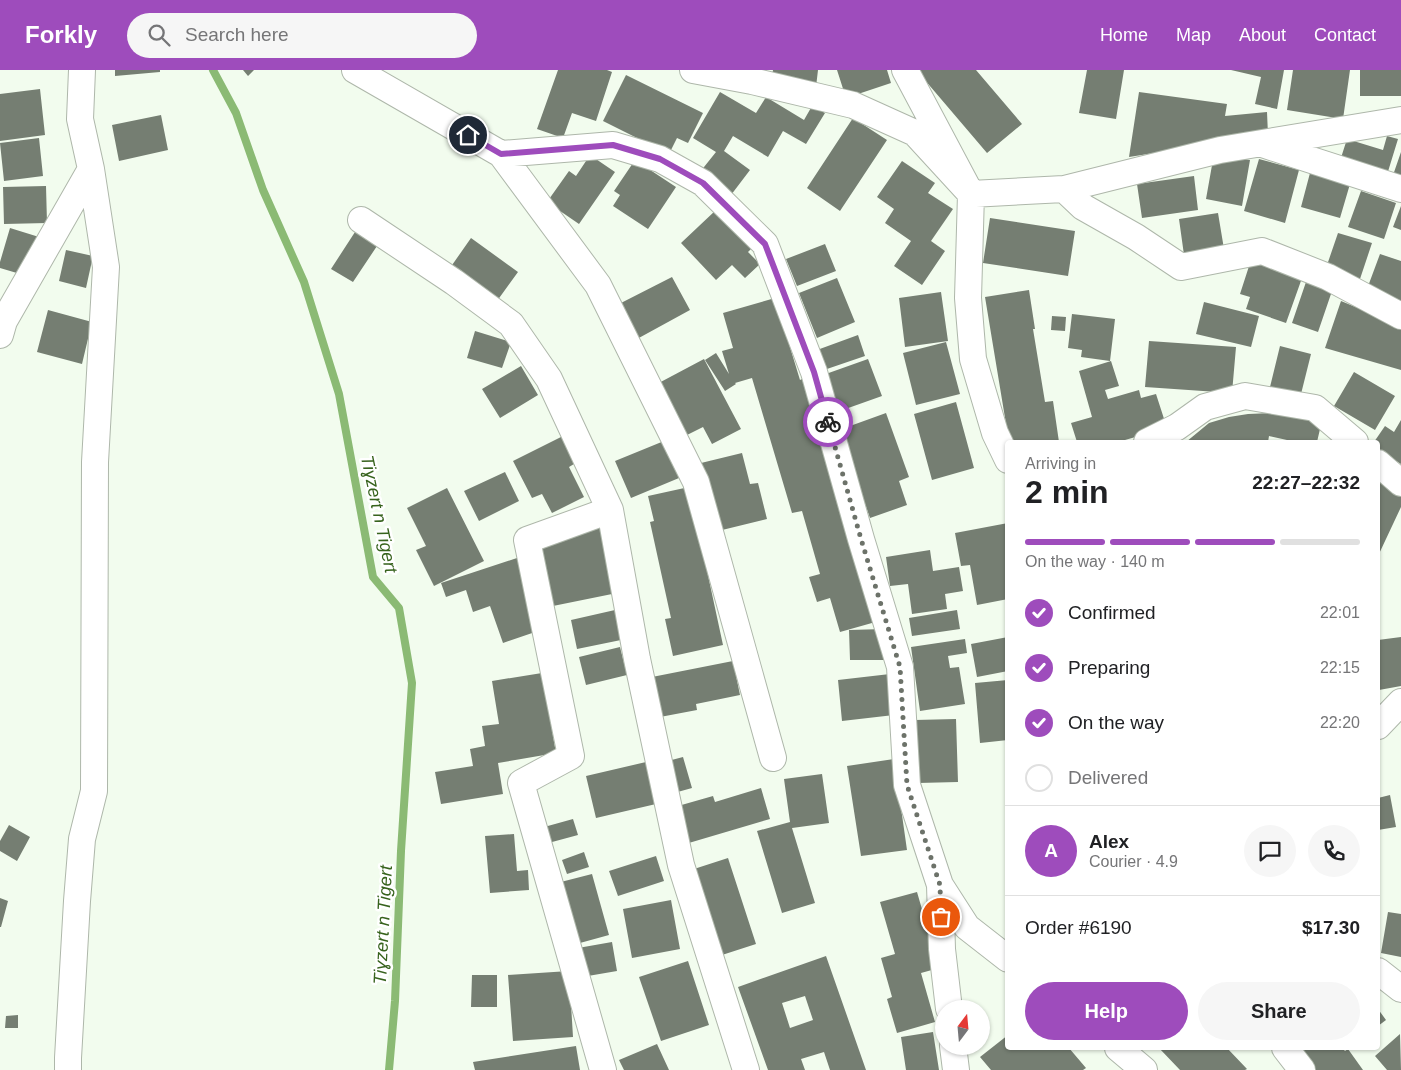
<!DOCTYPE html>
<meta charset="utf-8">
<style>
body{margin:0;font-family:Helvetica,sans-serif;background:#f6f6f6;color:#202124;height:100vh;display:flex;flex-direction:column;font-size:19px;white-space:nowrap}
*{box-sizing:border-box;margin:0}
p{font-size:16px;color:#757577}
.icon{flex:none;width:28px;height:28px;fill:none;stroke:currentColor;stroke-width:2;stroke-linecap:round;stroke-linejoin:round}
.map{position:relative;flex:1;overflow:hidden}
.side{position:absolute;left:1005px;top:370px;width:375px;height:610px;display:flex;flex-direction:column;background:#fff;border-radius:5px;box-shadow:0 1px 4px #0004}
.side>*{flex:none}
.needle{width:32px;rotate:16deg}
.tools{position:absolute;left:935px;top:930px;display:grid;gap:10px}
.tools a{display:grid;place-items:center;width:55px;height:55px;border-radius:50%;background:#fff;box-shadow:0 1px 4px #0004;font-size:25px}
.pin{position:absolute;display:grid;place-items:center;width:42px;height:42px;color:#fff;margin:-21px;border:2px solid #fff;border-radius:50%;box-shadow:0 1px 5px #0007}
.courier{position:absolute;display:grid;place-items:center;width:50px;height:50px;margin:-25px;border:4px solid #9e4cbc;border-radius:50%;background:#fff;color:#222;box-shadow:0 1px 6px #0007}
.summary em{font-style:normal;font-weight:700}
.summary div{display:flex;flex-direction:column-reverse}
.summary{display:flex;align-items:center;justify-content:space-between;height:85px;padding:0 20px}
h1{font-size:32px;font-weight:700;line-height:38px}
.bar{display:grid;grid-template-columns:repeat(4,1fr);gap:8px 5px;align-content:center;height:60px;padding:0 20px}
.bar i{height:6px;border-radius:4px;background:#e0e0e0}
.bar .on{background:#9e4cbc}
.bar p{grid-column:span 4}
.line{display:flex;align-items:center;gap:12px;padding:0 20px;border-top:1px solid #e0e0e0}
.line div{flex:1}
.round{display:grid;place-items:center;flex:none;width:52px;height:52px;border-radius:26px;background:#f6f6f6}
ol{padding:0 20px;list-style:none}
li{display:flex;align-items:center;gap:15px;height:55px}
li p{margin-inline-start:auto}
li .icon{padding:5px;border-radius:50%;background:#9e4cbc;color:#fff;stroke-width:4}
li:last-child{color:#757577}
li i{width:28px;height:28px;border:2px solid #e0e0e0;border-radius:50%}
.action{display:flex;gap:10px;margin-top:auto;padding:10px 20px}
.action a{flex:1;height:58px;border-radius:30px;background:#9e4cbc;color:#fff;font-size:20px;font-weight:700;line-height:58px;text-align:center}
.action a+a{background:#f6f6f6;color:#202124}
header{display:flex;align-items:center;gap:30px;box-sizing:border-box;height:70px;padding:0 25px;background:#9e4cbc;color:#fff}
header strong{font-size:24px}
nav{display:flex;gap:28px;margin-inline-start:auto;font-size:18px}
.search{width:350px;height:45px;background:#f6f6f6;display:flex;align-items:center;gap:12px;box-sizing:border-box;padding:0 18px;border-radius:28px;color:#757577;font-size:19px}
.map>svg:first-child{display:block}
</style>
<header>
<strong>Forkly</strong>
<div class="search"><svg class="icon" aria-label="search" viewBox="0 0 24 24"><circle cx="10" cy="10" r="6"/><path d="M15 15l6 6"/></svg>Search here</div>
<nav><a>Home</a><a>Map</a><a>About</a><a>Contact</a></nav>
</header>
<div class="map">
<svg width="1401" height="1000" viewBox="0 0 1401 1000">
<rect width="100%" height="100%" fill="#f2fcee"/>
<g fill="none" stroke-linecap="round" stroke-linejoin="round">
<path stroke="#8bba74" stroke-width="8" d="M213,0L236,43L263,120L304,212L339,324L373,507L399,538L412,613L401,781L395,931L389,1000"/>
</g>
<path fill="#757e72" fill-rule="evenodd" d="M115,0H160V2L115,6Z
M243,0H254L248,6Z
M558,0H607L612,2L596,51L572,43L563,68L537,59Z
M773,0H818L816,17L772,5Z
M837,0H887L891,13L846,28Z
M921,0H976L1022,54L987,83L918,2Z
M1087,0H1124L1116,49L1079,43Z
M1231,0H1284L1277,39L1255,34L1261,7Z
M1293,0H1350L1343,49L1287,40Z
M1360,0H1401V26H1360Z
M626,5L703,43L688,73L677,68L669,84L603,51Z
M40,19L45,65L0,71V24Z
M720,22L756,43L766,27L804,50L812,36L825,43L806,74L783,61L768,87L733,66L724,81L750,100L731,125L700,102L716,82L693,68Z
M1139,22L1227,34L1225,46L1267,42L1268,65L1129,87Z
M161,45L168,80L119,91L112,55Z
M853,48L887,70L840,141L807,118Z
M1387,66L1398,69L1386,108L1339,94L1347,69L1383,80Z
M39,68L43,106L4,111L0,73Z
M1401,82V114L1391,111Z
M1214,84L1250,90L1242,136L1206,129Z
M590,85L615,102L579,154L547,132L569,101L576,106Z
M1259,89L1299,100L1285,153L1244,141Z
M635,90L676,117L648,159L613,136L620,125L614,121Z
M902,91L935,113L928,123L953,139L931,171L945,181L922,215L894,196L911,171L885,153L894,139L877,127Z
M1310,103L1350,114L1340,148L1301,137Z
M1194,106L1198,140L1142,148L1137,114Z
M46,116L47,153L4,154L3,117Z
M1361,121L1396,133L1384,169L1348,157Z
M1401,136V160L1393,157Z
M716,140L752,178L748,182L760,194L745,208L732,195L716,210L681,173Z
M1218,143L1224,179L1184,185L1179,149Z
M990,148L1075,161L1068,206L983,193Z
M10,158L39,167L27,206L0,198V192Z
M355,162L377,176L353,212L331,199Z
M1338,163L1372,173L1360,209L1326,198Z
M471,168L518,202L497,231L450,198Z
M825,174L836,201L797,216L786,189Z
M66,180L93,186L86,218L59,211Z
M1380,184L1401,191V231L1367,219Z
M1251,190L1302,208L1286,253L1246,239L1250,227L1240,224Z
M672,207L690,240L637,269L619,234Z
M837,208L855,252L817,268L799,223Z
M1306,212L1332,221L1318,262L1292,253Z
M1029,220L1035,259H1033L1045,332L1053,331L1059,372H1009L985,227Z
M941,222L948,271L905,277L899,228Z
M775,228L800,310L802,309L879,551L840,562L830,528L817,532L809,507L820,504L802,441L792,443L752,308L735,313L736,314L725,321L705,290L716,283L729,304L722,281L733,278L723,243Z
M1341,231L1401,256V300L1325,278Z
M1204,232L1259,246L1251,277L1196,264Z
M48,240L92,252L82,294L37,282Z
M1072,244L1115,249L1110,291L1081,287L1082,280L1068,278Z
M1052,246L1066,247L1065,261L1051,260Z
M475,261L511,272L502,298L467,288Z
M858,265L865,286L824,300L817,280Z
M1149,271L1236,277L1232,323L1145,317Z
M946,272L960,324L916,335L903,283Z
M1280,276L1311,284L1301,324L1270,317Z
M704,289L741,359L712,374L703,357L683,367L655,315Z
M868,289L882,326L837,342L823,305Z
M1111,291L1119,316L1105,320L1108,329L1139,320L1141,328L1156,324L1167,358L1118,372H1077L1071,353L1092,347L1079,301Z
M521,296L538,325L500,348L482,319Z
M1354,302L1395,326L1375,360L1334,336Z
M956,332L974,398L932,410L914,344Z
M886,343L909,407L899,411L907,435L870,448L839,360Z
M1272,343L1323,346L1317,372H1296L1269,366L1268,372H1186L1209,353L1229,347L1248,344Z
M1401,350V394L1378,380V372H1374L1385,356L1394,362Z
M565,365L579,391L569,397L584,427L552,443L542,424L532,428L513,391Z
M664,371L679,408L631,428L615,391Z
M742,383L750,414L758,413L767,449L718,461L701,393Z
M505,402L519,431L479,451L464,421Z
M1378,405L1401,417V437L1378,486Z
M689,417L723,575L673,586L665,549L671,548L650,452L654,451L648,426Z
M447,418L484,491L434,516L416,480L426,476L407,438Z
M1008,453V529L977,535L970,495L961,496L955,463Z
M604,457L617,523L548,537L534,471Z
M930,480L933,501L959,497L963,521L945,524L947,539L912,544L908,514L890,516L886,487Z
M517,488L541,560L503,573L490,536L473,542L466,520L446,527L441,513Z
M615,540L621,570L577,579L571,550Z
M957,540L960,559L912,566L909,548Z
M884,559L885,590H850L849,560Z
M1008,567V601L977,607L971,574Z
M1401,567V616L1379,620L1378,610V570Z
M965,569L967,583L948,586L950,598L959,597L965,634L920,641L911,577Z
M620,577L627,605L586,615L579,587Z
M733,591L740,625L696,634L697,640L660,647L652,607Z
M542,603L556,683L498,693L503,724L441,734L435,702L473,696L470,679L485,676L482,656L499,654L492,611Z
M890,604L894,645L842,651L838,610Z
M1008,610V670L980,673L975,613Z
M956,649L958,712L918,713L915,650Z
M683,687L692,718L674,723L664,692Z
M894,689L907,780L861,786L847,696Z
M646,692L656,734L596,748L586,706Z
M822,704L829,753L792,758L815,833L782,843L757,761L790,752L784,709Z
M761,718L770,749L682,775L671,738L713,726L715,732Z
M1390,725L1396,757L1378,760V728Z
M573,749L578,765L541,775L537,759Z
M9,755L30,767L17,791L0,781V771Z
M514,764L517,801L528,800L529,820L490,823L485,766Z
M584,782L589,797L567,804L562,790Z
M656,786L664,811L618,826L609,801Z
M728,788L756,874L722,885L694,799Z
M592,804L609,865L569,876L553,814Z
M917,822L939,898L921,903L935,952L897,963L887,929L892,927L881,888L895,884L880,832Z
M0,828L8,831L1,857H0Z
M671,830L680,879L632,888L623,839Z
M1388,842L1401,844V887L1381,883Z
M612,872L617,901L582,907L578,878Z
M826,886L866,1000H830L824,982L801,989L805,1000H768L738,917ZM805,926L813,950L790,958L782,933Z
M688,891L709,955L661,971L639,907Z
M569,901L573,967L513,971L508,905Z
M472,905H497V937H471Z
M1378,939L1386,950L1378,956Z
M18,945V958H5L6,946Z
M933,962L939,1000H906L901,967Z
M1400,964L1401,1000H1387L1375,986Z
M1008,965V978H1069L1086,998L1083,1000H991L980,987Z
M657,974L669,1000H624L619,990Z
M576,976L580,1000H475L473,992Z
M1159,978H1227L1247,999L1245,1000H1180Z
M1299,978H1348L1344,980L1345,981L1348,979L1363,1000H1316Z"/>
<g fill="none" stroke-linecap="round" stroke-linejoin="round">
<g stroke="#aeb7aa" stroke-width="28">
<path id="street" d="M355,0L501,84L598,215L696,412L773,688
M693,0L752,11L853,35L915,63L971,124L1064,119L1220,80L1401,50
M905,0L971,124L968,228L973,289L995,363L1008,390
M1265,75L1401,119
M501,84L613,75L660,89L703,113L765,174L814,302L861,469L900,597L907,715L940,815L967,857L1008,889
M1064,119L1083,137L1136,167L1181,197L1262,181L1328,207L1401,246
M361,150L454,212L511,254L549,309L610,440L637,589L681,795L746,1000
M0,265L4,251L91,99
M1147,372L1177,357L1205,337L1245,326L1315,338L1355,372
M1378,393L1401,413
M1378,656L1401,632
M940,815L942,879L949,939
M1378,901L1401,919
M953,976L956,1000
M1118,978L1144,1000
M1285,978L1302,1000
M68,1000V988L77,831L82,769L94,721L95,392L106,197L91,99L80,49L82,0
M603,1000L521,713L571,686L527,470L610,440"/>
</g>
<use href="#street" stroke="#fff" stroke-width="26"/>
</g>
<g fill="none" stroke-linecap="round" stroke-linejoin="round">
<path stroke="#6c7269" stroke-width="5" stroke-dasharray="0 9" d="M828,352L861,469L900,597L907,715L940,815L941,847"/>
<path stroke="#9e4cbc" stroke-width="6" d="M468,65L501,84L613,75L660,89L703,113L765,174L814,302L828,352"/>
</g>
<g text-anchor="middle" stroke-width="5" stroke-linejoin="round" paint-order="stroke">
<g font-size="18" font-style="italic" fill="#37631d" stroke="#fff">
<text transform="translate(379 444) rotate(78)" y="6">Tiɣzert n Tigert</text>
<text transform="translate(383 855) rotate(-87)" y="6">Tiɣzert n Tigert</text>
</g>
</g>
</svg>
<div class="tools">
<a><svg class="needle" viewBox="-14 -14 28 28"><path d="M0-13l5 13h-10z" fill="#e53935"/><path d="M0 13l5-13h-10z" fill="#757577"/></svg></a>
</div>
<div class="pin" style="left:941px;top:847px;background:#ea580c"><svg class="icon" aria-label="bag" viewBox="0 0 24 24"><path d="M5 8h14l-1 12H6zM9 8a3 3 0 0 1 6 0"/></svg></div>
<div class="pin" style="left:468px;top:65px;background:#1f2937"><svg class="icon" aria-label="home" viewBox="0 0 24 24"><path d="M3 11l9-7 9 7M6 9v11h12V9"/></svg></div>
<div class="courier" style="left:828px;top:352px"><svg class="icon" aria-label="bike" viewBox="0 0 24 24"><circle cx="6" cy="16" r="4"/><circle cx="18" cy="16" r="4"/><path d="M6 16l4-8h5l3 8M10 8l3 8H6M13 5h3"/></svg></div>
<section class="side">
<div class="summary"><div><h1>2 min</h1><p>Arriving in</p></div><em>22:27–22:32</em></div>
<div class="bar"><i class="on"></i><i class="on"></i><i class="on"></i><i></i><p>On the way · 140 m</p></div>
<ol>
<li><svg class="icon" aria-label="check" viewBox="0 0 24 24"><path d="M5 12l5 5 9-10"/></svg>Confirmed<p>22:01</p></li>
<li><svg class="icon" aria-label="check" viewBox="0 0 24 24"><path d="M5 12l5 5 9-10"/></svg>Preparing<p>22:15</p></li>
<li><svg class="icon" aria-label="check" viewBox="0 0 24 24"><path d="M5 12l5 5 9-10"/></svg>On the way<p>22:20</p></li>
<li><i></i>Delivered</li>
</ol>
<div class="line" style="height:90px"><b class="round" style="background:#9e4cbc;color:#fff">A</b><div><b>Alex</b><p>Courier · 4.9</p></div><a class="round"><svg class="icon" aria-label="chat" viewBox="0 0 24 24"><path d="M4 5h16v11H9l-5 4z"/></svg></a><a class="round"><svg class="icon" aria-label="phone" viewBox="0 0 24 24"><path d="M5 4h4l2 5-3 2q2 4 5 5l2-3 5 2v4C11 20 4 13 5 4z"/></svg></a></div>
<div class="line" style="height:65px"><div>Order #6190</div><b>$17.30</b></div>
<div class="action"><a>Help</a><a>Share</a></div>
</section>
</div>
